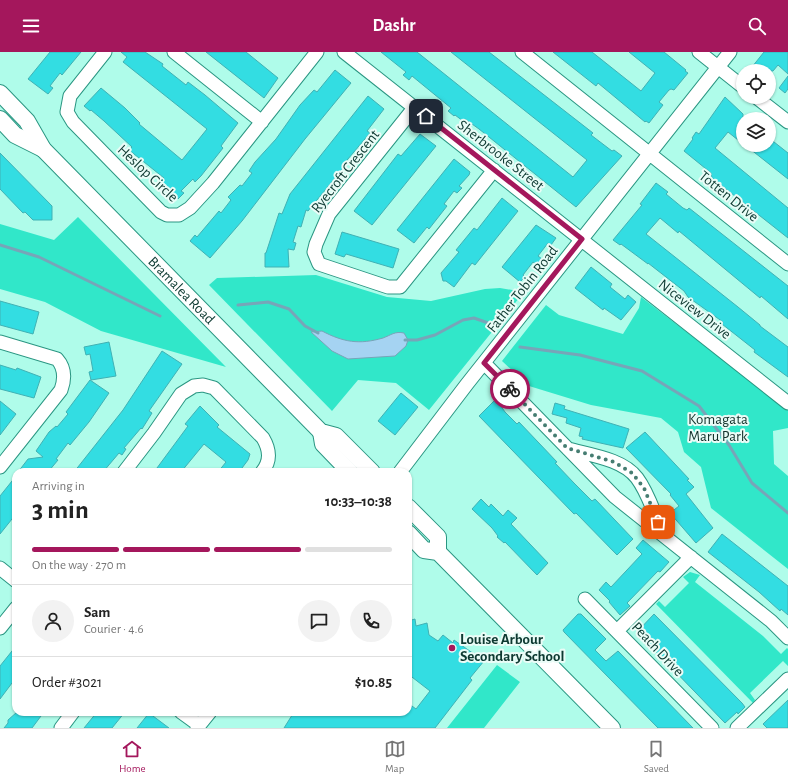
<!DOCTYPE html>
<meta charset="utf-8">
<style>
body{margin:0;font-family:"Alegreya Sans",sans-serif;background:#f2f2f2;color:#222;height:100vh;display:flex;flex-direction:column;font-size:15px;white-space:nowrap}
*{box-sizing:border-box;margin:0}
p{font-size:13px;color:#767676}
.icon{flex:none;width:22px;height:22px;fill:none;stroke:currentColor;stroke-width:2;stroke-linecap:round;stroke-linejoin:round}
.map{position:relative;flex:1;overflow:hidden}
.sheet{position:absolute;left:12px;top:416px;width:400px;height:248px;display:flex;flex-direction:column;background:#fff;border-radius:12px;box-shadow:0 1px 3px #0004}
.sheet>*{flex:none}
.tools{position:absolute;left:736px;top:12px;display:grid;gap:8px}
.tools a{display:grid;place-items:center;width:40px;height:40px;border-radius:50%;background:#fff;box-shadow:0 1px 3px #0004;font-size:20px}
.pin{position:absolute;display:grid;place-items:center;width:34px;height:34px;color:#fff;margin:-17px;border-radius:8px;box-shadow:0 2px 6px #0006}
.courier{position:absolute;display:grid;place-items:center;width:40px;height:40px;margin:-20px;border:3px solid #a4175c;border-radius:50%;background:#fff;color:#222;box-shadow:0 1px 5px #0007}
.summary em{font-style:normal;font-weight:700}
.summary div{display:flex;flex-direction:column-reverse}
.summary{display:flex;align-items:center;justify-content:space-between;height:68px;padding:0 20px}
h1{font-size:26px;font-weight:700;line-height:30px}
.bar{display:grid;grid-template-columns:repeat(4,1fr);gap:6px 4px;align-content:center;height:48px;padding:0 20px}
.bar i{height:5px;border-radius:3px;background:#e0e0e0}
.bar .selected{background:#a4175c}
.bar p{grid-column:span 4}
.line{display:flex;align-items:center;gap:10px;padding:0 20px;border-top:1px solid #e0e0e0}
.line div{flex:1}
.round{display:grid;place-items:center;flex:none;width:42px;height:42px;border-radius:21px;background:#f2f2f2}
header{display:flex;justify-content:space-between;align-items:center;height:52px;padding:0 20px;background:#a4175c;color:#fff;font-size:18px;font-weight:700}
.tab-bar{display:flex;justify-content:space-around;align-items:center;height:56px;border-top:1px solid #e0e0e0;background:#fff;font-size:11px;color:#767676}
.tab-bar a{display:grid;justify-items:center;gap:2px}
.tab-bar .selected{color:#a4175c}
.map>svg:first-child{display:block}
</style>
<header><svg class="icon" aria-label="menu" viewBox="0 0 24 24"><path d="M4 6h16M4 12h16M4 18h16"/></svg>Dashr<svg class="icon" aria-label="search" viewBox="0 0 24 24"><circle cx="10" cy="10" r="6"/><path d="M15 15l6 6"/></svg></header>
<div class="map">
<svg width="788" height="676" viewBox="0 0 788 676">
<rect width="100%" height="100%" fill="#affcea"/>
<path fill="#31e7c9" d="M78,165L226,315L101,279L45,250L0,237V172L54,188Z
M316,223L387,245L431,249L485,237L500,236L524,240L429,358L396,331L358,328L332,359L209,233L217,226Z
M641,245L788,358V376L773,379L774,412L788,424V517L711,456L701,415L684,400L678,380L661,366L591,353L529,334L502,309L546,253L559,263L623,282L639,256Z
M690,520L700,523L695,530L763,584L781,602L787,596L788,597V614L783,609L750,641L755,648L753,651L656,552L659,549L665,555L689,531L683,525Z
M497,613L520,630L484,676H447Z"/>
<path fill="#a5d3f2" stroke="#77a5b8" d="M322,279C343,290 359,293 383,286C391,283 395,279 404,281L408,288L406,294L395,304L348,307L332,299L311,280Z"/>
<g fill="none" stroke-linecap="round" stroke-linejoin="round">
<path stroke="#77a5b8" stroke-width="3" d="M0,193L39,205L160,264
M238,253L268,250L289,257L305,274L318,281
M405,288H417L435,283L463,268L474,266L491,272
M520,295L580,303L642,319L699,354L729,393L752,431L788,461"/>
</g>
<path fill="#33dde2" stroke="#40b1b4" d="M50,0H81L62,23L60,21L50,34L53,36L48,42L28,27Z
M121,0H145L163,12L162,14L186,33L188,30L205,43L238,71L221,94L223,96L201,124L195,130L193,127L181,139L184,141L178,147L161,129L164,126L129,98L132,95L104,69L91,58L90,59L84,54L101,36L125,56L140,71L139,72L182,108L207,77L123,10L127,5Z
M206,0H246L278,26L264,46Z
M381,0H417L573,125L587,108L451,0H489L593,81L591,83L612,99L614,98L622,104L576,155L479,77L465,67L463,69L455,63L454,64L448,59L451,56L412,24L409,28L403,23L406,20Z
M553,0H592L641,39L655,21L629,0H664L686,18L685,19L688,21L674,38L671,37L669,38L659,50L663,53L649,71L646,69L645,70L598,31L596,34Z
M764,0H788V22L778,13L773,19H757L752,15Z
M335,18L351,31L305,87L242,169L210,206L190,189L195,183L197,185L219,159L221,161L231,148L228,145L240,133L242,134L252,121L249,119L255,110L276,87L300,53L314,38L317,40Z
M788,24V37L785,41L779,36Z
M368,44L384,57L367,79L370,81L342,114L344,115L308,159L306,158L301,175L298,174L293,190L296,191L294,198L288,197L289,215H265V201H266L279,161L282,162L290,142Z
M725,45L743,62V92L728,80L715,96L788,156V186L712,126L711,121L684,99L693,87L692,86L696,80L699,82Z
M420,82L436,94L372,173L354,159L398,102L401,104Z
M769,86L788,101V127L745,93H769Z
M0,101L52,154V168H33L25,160L23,161L0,137Z
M454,107L470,120L469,123L459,134L462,136L457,141L454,139L444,152L447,154L429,177L427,175L414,191L397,178Z
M656,131L668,140L666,142L683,156L687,158L689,156L788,234V267L761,244L760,246L731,222L679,179L678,181L660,166L646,182L738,255L760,273V274L788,295V325L754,300L755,298L722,272L723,270L688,245L684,239L648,211V212L621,192L620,193L613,188L642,153L640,152Z
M502,146L518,159L475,213L472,211L454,235L446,229H443L441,221L459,200L456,198L474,176L477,178Z
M536,173L556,186L551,193L548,191L538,204L542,207L537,213L533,210L523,223L525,225L520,230L502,215Z
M342,180L399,197L393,216L346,202L344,205L335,202Z
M591,215L612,232L610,235L625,247L628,243L636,250L621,268L604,256L603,258L575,236Z
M0,249L39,260L33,282L0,273Z
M109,290L116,324L91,328L89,320L93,319L90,302L86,303L84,295Z
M162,299L182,312L149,359L152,361L142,377L141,376L124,396L126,397L122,403L119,401L103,420H74L123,358Z
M0,313L16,318L17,316L41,325L34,346L0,337Z
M90,328L109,341L89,370L70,393L68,391L56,407L58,408L48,420H18L28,407L43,405L36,399L49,380L56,374L57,375L68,362L66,360Z
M401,341L418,355L395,383L378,369Z
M496,347L505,360L517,372L519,370L557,410L555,411L574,431L592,449L595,447L633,487L617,503L576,461L574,462L479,364Z
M0,349L16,362L0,383Z
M555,351L565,354L564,357L629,377L623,396L582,387L583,385L579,384L581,376L566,371L567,366L552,362Z
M200,354L219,373L217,375L250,402L248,408L239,420H218L226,410L204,392L181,420H154L188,374L185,372Z
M645,380L689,427L687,428L694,435L686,442L713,476L696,491L670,461L679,454L670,443L671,442L626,396Z
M16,424V462L0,482V444Z
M481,447L489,455L491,452L503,464L508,458L517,466L511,472L548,511L537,523L505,490L504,491L497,485L498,484L492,476L472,457Z
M722,482L788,534V563L781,557L780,559L759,540L708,500Z
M643,488L669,510L660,520L658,519L627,551L630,554L620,563L609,550L610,549L599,538L606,530L611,535L642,502L636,496Z
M578,562H581L606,587L595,598L606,609L618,599L693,676H658L564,580L563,578Z
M654,562L742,651L745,655L738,662L737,660L725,671L637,580Z
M415,567L416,574L427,571L429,583L438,589L443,583L453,591L454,588L484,609L470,626L472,628L435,676H284L294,660H408V651L416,657L430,639L408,622V569Z
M16,594V635L12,631L0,647V614Z
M788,648V676H767L763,672Z
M17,660H44L32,676H4L8,671V668Z
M97,660H125L112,676H84Z
M149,661L169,676H137Z"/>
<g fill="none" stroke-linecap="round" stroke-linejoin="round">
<g stroke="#2a9682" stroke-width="15">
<path id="minor" d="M105,0L70,44L67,60L73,70L161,160L167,163H179L190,156L213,131L317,0
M174,0L262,70
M344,0L788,351
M522,0L788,212
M699,0L743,35
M756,45L788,70
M414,56L329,162L316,192L314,200L319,212L388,235H400L494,118
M0,290L57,307C65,316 65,327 61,338L0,415
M484,311L615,445L771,569L788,586
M568,397C590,403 623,407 637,426C649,442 655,464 663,482
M124,420L154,381L181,342L194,334L203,333L214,336L263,386C270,398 271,409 262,420
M400,420L467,332L730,0
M0,516L16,529
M585,547L712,676
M0,576L16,556
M617,579L691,505
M181,660L199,673
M61,676L73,660
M197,676L210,660
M737,676L788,627"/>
</g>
<g stroke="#2a9682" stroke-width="18">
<g id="major">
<path id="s1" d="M0,41L27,69L43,97L321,380L336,384L372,420"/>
<path d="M0,67L15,83L43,97"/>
<path d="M321,380L323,392L350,420"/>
<path d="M408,455L438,485V500"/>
<path d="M408,481L424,498L438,500L612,676"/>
</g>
</g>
<use href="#minor" stroke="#fff" stroke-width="13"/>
<use href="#major" stroke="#fff" stroke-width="16"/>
</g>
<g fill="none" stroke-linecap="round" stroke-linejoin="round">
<path stroke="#467d72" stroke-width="4" stroke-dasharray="0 7.2" d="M510,337L567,396L614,410L632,421L644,436L658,470"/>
<path stroke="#a4175c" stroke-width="5" d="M426,64L582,187L484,311L510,337"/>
</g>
<circle fill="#a4175c" stroke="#eafcf7" stroke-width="1.5" cx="452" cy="596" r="4"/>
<g text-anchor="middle" stroke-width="4" stroke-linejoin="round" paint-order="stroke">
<g font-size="15" fill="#0d3931" stroke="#eafcf7">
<text transform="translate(501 103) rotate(38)" y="5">Sherbrooke Street</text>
<text transform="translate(345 119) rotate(-52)" y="5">Ryecroft Crescent</text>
<text transform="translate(148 121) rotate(43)" y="5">Heslop Circle</text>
<text transform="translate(729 144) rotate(39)" y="5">Totten Drive</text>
<text transform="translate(522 237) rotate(-52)" y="5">Father Tobin Road</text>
<text dy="5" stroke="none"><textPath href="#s1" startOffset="269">Bramalea Road</textPath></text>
<text transform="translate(695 257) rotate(38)" y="5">Niceview Drive</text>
<text transform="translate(658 597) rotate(47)" y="5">Peach Drive</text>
</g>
<g font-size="15" fill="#12312b" stroke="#eafcf7">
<text x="718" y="372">Komagata<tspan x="718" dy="17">Maru Park</tspan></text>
</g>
<g font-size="15" font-weight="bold" fill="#0d3931" stroke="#eafcf7" text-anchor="start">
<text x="460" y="592">Louise Arbour<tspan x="460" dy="17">Secondary School</tspan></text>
</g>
</g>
</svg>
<div class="tools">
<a><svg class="icon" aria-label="locate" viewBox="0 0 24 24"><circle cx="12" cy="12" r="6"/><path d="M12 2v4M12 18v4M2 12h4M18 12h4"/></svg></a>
<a><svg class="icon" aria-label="layers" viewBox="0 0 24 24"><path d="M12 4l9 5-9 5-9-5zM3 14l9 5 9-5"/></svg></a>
</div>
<div class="pin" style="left:658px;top:470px;background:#ea580c"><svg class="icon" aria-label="bag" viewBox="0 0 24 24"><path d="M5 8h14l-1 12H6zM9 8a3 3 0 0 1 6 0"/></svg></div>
<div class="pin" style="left:426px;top:64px;background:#1f2937"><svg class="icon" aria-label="home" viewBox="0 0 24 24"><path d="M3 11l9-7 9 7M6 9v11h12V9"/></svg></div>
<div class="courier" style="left:510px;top:337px"><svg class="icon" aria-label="bike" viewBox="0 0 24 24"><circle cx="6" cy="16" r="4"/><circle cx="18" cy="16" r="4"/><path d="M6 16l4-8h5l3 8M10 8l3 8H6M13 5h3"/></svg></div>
<section class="sheet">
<div class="summary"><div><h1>3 min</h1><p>Arriving in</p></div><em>10:33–10:38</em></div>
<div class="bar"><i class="selected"></i><i class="selected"></i><i class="selected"></i><i></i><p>On the way · 270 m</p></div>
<div class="line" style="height:72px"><a class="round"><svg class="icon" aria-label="person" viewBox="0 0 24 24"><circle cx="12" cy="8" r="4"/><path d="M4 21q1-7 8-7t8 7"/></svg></a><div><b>Sam</b><p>Courier · 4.6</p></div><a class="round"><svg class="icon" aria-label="chat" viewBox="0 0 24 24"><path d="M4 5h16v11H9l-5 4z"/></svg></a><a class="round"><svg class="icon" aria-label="phone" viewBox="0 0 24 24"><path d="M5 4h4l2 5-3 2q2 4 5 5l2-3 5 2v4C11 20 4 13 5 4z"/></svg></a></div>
<div class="line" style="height:52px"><div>Order #3021</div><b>$10.85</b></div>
</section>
</div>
<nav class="tab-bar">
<a class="selected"><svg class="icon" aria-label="home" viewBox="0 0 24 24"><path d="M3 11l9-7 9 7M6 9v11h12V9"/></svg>Home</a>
<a><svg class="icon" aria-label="map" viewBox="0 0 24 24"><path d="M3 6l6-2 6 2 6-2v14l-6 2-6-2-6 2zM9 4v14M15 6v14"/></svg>Map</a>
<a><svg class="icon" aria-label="saved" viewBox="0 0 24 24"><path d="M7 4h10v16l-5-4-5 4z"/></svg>Saved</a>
</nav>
